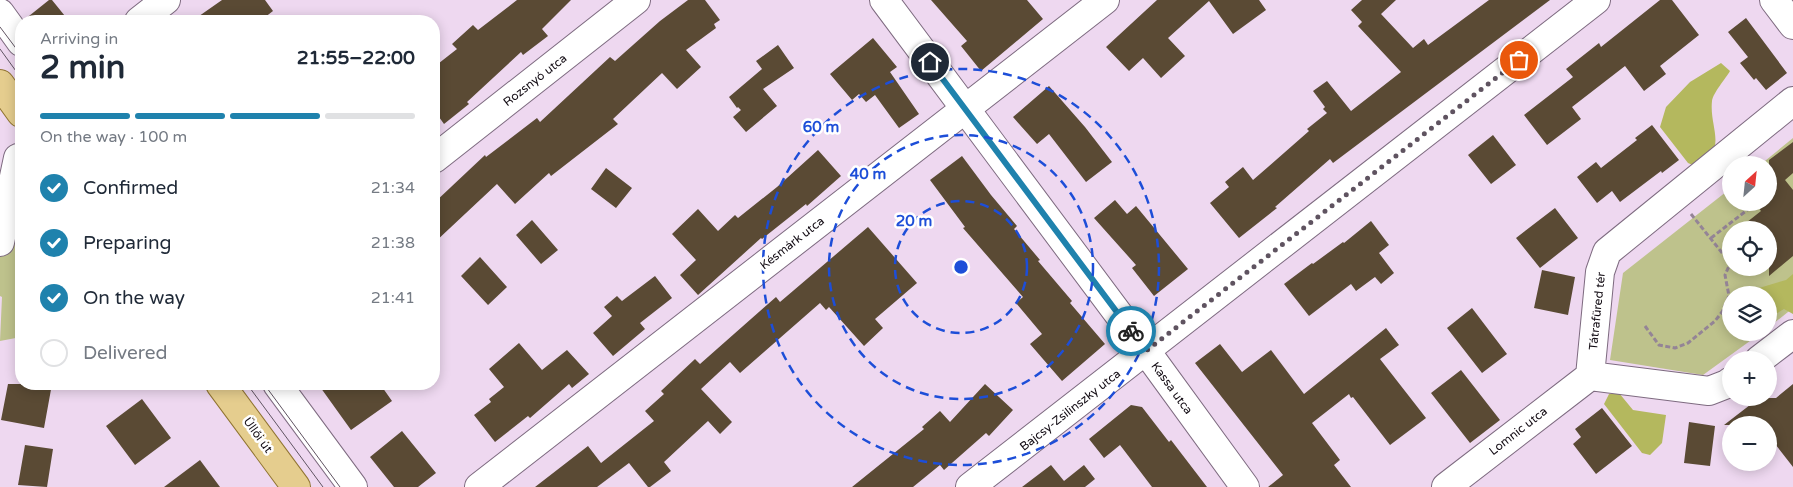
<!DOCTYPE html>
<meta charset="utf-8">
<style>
body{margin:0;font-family:"Varela Round",sans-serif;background:#f6f6f7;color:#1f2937;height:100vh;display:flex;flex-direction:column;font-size:19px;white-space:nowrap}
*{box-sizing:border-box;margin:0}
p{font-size:16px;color:#747a83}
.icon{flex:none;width:28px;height:28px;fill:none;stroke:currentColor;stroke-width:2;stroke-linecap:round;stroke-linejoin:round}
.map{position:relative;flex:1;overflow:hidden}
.panel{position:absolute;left:15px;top:15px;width:425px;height:375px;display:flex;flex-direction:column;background:#fff;border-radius:20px;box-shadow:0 2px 12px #0003}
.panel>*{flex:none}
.needle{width:32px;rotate:27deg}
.controls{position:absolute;left:1722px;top:156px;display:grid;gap:10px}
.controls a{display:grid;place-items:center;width:55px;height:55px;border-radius:50%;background:#fff;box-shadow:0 2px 12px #0003;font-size:25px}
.pin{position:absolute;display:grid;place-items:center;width:42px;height:42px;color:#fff;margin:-21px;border:2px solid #fff;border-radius:50%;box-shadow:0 1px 5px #0007}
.courier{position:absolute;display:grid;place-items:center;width:50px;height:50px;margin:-25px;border:4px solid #1f82ad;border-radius:50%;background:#fff;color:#222;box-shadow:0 1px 6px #0007}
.headline em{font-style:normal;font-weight:700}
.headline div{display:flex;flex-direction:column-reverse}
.headline{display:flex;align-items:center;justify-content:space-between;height:85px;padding:0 25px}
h1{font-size:32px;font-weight:700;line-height:38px}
.bar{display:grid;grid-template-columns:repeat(4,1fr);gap:8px 5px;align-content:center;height:60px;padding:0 25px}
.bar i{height:6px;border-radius:4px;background:#e0e1e3}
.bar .on{background:#1f82ad}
.bar p{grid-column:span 4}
ol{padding:0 25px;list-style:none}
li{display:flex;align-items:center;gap:15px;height:55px}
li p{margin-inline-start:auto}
li .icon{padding:5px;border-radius:50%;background:#1f82ad;color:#fff;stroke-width:4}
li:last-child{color:#747a83}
li i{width:28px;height:28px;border:2px solid #e0e1e3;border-radius:50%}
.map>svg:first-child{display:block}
</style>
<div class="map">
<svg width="1793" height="487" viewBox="0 0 1793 487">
<rect width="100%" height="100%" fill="#eed8f0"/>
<path fill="#bec28c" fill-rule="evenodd" d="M1793,138V308L1769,327V295H1731V332L1761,333L1703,375L1610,360L1623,273L1731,188V202H1769V165H1760ZM1731,230H1769V268H1731Z
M21,193V337L0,341L2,297L0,296V199Z"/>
<path fill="#b4b85e" d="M1721,63L1730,71C1726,78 1713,93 1712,101C1709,128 1729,149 1697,167L1688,163L1660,127L1666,107L1690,82Z
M1793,274V314L1784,309L1769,318V295H1748L1759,288L1786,280Z
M1619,393L1633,410L1666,415L1662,443L1650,455L1642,453L1604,404L1609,394Z"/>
<path fill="#5a4a34" d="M49,0H52L69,21H25L24,20Z
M222,0H265L273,11L260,21H192Z
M517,0H571L542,29L548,36L523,55L521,52L467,102L469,104L444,124L434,110V67L457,49L452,44L473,25L478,30Z
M688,0H705L720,20L714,24L716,28L686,50L701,67L677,89L662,73L613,119L618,124L551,176L549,173L515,204L497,184L434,243V203L485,155L486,157L537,118L540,122L610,57L615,61L660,21Z
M931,0H1027L1043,19L981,71L961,46L967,41Z
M1157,0H1259L1266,10L1233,34L1209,1L1168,38L1185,56L1161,78L1143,58L1129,71L1106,47Z
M1362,0H1396L1381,14L1413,48L1424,39L1428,45L1489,0H1550L1333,163L1330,159L1275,207L1277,208L1239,238L1210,203L1229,187L1225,182L1243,167L1253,180L1309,131L1307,129L1327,113L1323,109L1325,107L1313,91L1327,81L1351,111L1401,72L1358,26L1362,22L1351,10Z
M1660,0H1672L1699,35L1660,66L1666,74L1644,91L1625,66L1572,107L1581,119L1547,145L1524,115L1573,77L1566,69L1599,43L1601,47Z
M1746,18L1787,73L1766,90L1756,78L1754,80L1740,63L1748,57L1728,32Z
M873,38L897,67L890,72L919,114L899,128L875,95L866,102L859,94L852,100L830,74Z
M778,45L794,68L763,89L777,106L746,132L733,117L741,110L738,107L737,108L729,97L762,69L756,61Z
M1049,86L1085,127L1112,162L1086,182L1049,134L1037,144L1013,117Z
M1652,125L1679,160L1662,173L1661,171L1620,202L1612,191L1597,203L1577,177L1596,162L1601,168L1637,140L1635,138Z
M1493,135L1516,165L1491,184L1468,155Z
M1793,142V173L1785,180L1793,190V256L1769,276V230H1737L1761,211L1754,202H1769V160Z
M818,150L841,176L807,206L806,204L762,239L761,238L698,295L680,275L696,260L672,234L698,209L718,231L735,215L738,218L777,187Z
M962,156L991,195L1017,226L1014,229L1040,260L1038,261L1072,301L1070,303L1105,344L1062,381L1030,344L1042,334L1016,303L1023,297L963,228L965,227L930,180Z
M606,168L632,188L616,208L591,189Z
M1115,200L1127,214L1136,206L1188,269L1154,296L1132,268L1136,265L1094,218Z
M1555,208L1578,238L1540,268L1516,238Z
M532,220L558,250L541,264L516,235Z
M1371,221L1389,245L1379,253L1394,273L1381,284L1375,277L1356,291L1351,284L1309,316L1284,284L1312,263L1313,264L1343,242L1344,243Z
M868,227L917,283L875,319L883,328L864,346L829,307L826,310L820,303L740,373L730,362L701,389L732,422L720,434L708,421L664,462L671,471L650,487H648L629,463L597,487H535L588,446L601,463L654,421L645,411L664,394L661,391L695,359L700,364L776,297L780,302Z
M480,257L507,287L488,305L461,276Z
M1542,270L1575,277L1568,315L1534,308Z
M655,276L672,298L640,323L645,329L613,356L593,333L612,316L604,307L617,296L622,301Z
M1472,308L1507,354L1482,373L1447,328Z
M1386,328L1399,345L1380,359L1426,418L1390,445L1353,397L1351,398L1349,394L1312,423L1340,460L1334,465L1351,487H1268L1283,475L1195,363L1220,344L1242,372L1271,350L1304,394Z
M519,343L542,370L567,350L589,374L572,388L569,384L530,418L528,416L495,442L474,415L491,402L489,399L504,387L489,369Z
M1461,370L1500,420L1470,443L1431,393Z
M8,384H52L44,428L1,420Z
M318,384H380L392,401L351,430Z
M985,384L1013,410L989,436L986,433L944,470L940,465L913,487H852L924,429L922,427L940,411L950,422Z
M1793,384V467L1769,436V425H1724L1759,398H1776Z
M142,399L171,438L135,465L106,426Z
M1131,405L1142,407L1169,442L1171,440L1207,487H1152L1120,445L1104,458L1089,439Z
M1602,408L1632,446L1596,474L1573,444L1581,437L1575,429Z
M1689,422L1715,426L1710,466L1684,463Z
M402,431L436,473L418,487H394L370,457Z
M25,445L53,449L47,487L18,485Z
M200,460L220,487H164Z
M1051,465L1064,481L1084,465L1095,479L1085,487H1022Z"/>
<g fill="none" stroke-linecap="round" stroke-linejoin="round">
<g stroke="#7e6b80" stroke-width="30">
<path id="minor" d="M884,0L1146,351L1245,487
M1774,0L1793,25
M0,13L21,42
M139,21L166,0
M434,159L636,0
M0,242L18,158
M1759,360L1793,334
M1590,376L1600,272L1607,252L1793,101
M1590,376L1709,391L1727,384L1731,381
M277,384L353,487
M479,487L1105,0
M970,487L1596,0
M1446,487L1590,376"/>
</g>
<g stroke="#907432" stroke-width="30">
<path id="major" d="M0,84L21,113
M220,384L296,487"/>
</g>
<path stroke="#948496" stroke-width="3" stroke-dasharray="5 2.5" stroke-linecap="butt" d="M1691,214L1731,264
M1711,238L1755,204
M1645,326L1659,345L1675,348L1688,343L1715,321L1722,312L1729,296L1725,275L1730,264"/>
<use href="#minor" stroke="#fff" stroke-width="28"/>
<use href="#major" stroke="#e5cd8e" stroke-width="28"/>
<path stroke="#605462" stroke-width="1" d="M0,27L21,55
M0,49L21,78
M247,384L323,487
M264,384L340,487"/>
</g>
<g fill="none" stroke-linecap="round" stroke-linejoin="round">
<path stroke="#5f5360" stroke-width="5" stroke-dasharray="0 9" d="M1131,331L1146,351L1519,60"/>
<path stroke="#1f82ad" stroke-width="6" d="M930,62L1131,331"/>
</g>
<g fill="none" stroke="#1d4ed8" stroke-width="2.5" stroke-dasharray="9 6">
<circle cx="961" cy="267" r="66"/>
<circle cx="961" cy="267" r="132"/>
<circle cx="961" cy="267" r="198"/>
</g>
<g text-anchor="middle" stroke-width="5" stroke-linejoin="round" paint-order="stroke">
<g font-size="12" fill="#120b13" stroke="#fff">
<text transform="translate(535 80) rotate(-38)" y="4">Rozsnyó utca</text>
<text transform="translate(792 243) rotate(-38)" y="4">Késmárk utca</text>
<text transform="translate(1597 311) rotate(-84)" y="4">Tátrafüred tér</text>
<text transform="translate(1172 388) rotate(54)" y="4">Kassa utca</text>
<text transform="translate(1070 410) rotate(-38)" y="4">Bajcsy-Zsilinszky utca</text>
<text transform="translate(1518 431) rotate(-38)" y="4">Lomnic utca</text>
<text transform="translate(258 435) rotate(54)" y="4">Üllői út</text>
</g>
</g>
<circle cx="961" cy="267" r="8" fill="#1d4ed8" stroke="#fff" stroke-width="2.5"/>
<g font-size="15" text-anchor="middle" font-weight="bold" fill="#1d4ed8" stroke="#fff" stroke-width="5" stroke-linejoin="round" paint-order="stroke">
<text x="821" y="132">60 m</text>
<text x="868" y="179">40 m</text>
<text x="914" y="226">20 m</text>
</g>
</svg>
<div class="controls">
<a><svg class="needle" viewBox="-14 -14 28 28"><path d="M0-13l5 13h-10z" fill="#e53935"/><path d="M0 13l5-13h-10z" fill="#747a83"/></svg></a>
<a><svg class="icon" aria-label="locate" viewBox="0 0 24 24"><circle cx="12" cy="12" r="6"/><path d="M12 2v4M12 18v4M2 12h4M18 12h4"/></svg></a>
<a><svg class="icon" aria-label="layers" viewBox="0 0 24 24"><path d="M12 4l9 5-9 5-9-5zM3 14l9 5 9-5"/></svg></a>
<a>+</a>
<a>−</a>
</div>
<div class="pin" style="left:1519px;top:60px;background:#ea580c"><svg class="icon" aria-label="bag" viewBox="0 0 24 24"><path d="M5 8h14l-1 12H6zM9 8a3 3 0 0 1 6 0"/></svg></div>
<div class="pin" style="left:930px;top:62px;background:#1f2937"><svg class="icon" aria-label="home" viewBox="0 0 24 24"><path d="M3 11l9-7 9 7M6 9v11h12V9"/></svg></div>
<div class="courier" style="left:1131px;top:331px"><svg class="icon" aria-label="bike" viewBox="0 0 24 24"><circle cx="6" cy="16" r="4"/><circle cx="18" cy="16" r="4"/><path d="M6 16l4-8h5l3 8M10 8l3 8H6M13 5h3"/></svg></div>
<section class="panel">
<div class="headline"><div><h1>2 min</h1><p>Arriving in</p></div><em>21:55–22:00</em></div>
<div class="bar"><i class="on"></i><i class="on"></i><i class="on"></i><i></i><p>On the way · 100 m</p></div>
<ol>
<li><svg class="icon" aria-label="check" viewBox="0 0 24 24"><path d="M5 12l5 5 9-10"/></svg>Confirmed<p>21:34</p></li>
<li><svg class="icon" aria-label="check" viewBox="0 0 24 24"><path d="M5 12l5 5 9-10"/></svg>Preparing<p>21:38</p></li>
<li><svg class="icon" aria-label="check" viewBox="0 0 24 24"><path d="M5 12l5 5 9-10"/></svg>On the way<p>21:41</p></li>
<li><i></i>Delivered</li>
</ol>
</section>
</div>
